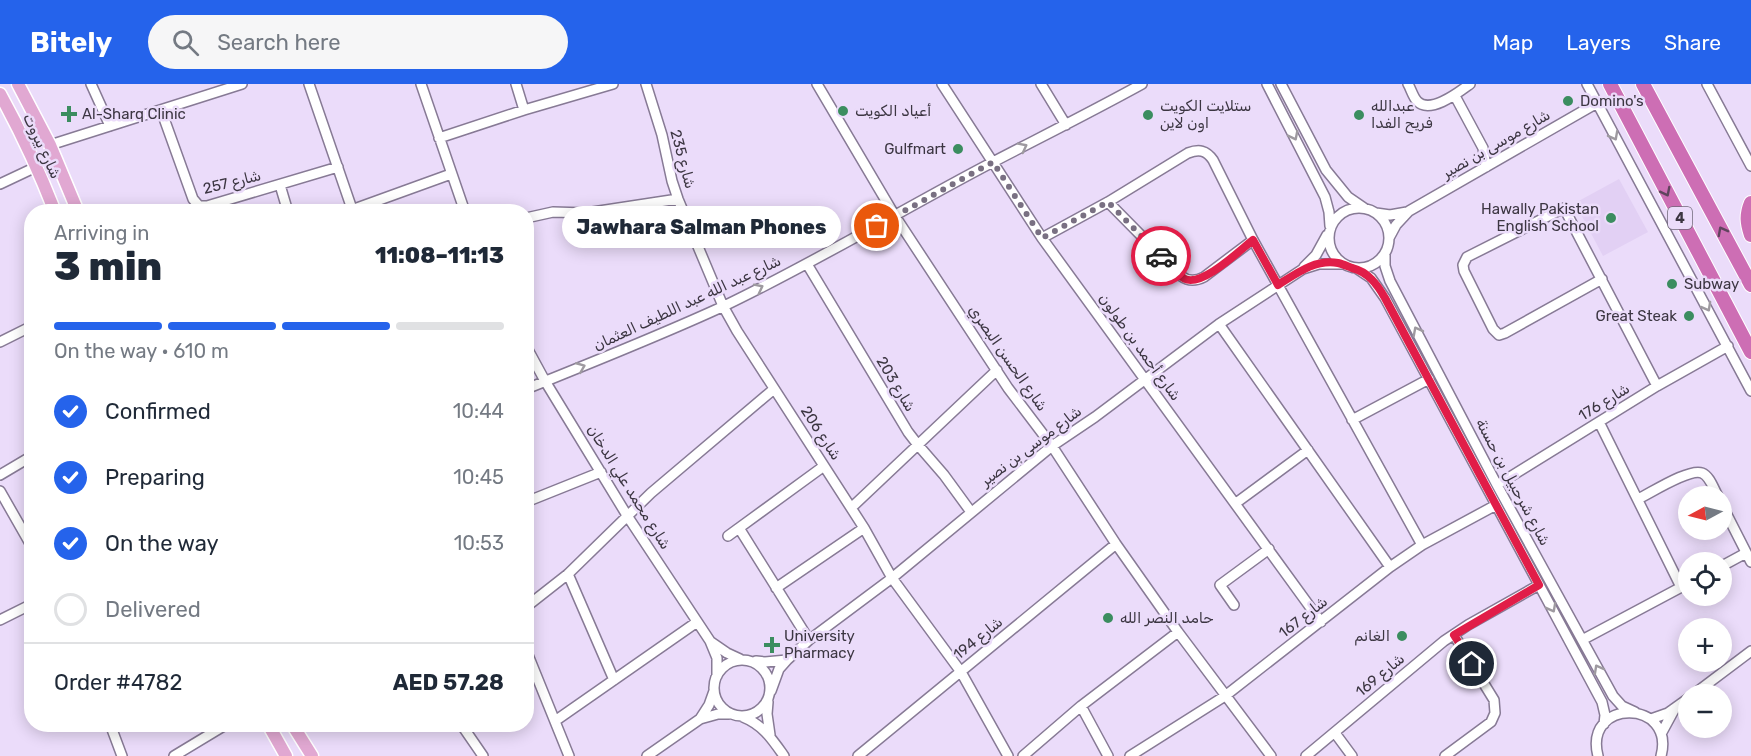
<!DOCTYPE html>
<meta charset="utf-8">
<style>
body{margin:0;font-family:Rubik,Vazirmatn,sans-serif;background:#f6f6f7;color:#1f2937;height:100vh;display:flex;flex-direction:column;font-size:22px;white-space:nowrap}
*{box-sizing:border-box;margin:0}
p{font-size:20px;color:#747a83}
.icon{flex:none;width:33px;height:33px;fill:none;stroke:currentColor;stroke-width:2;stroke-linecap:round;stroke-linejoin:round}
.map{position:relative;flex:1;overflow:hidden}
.side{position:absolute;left:24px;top:120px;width:510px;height:528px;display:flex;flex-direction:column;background:#fff;border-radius:24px;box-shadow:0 3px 15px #0003}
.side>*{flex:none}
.needle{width:39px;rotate:263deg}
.fabs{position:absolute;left:1678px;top:402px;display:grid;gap:12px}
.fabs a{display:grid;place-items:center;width:54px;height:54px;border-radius:50%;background:#fff;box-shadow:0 3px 15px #0003;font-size:30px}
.pin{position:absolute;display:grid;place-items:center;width:51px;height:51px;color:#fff;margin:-26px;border:3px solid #fff;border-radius:50%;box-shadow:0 2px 6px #0007}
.courier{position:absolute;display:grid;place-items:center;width:60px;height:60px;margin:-30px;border:4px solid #e11d48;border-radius:50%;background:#fff;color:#222;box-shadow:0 2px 8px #0007}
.bubble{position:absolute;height:42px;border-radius:21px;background:#fff;box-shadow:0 3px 15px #0003;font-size:20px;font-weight:800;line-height:42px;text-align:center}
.headline em{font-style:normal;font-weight:800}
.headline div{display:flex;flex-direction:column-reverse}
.headline{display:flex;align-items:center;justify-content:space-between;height:102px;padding:0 30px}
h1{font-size:39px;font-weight:800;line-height:45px}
.bar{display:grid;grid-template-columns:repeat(4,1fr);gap:9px 6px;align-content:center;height:72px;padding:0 30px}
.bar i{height:8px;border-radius:4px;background:#e0e1e3}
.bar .current{background:#2563eb}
.bar p{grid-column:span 4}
.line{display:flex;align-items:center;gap:15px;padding:0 30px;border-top:2px solid #e0e1e3}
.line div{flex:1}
ol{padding:0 30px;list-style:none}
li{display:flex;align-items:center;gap:18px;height:66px}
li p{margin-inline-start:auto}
li .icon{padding:6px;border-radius:50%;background:#2563eb;color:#fff;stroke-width:4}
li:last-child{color:#747a83}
li i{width:33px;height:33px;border:3px solid #e0e1e3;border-radius:50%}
header{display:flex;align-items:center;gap:36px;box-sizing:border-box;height:84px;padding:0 30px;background:#2563eb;color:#fff}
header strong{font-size:28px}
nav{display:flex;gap:33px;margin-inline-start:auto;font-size:21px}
.search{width:420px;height:54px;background:#f6f6f7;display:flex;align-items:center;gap:15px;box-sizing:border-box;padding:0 21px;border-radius:33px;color:#747a83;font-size:22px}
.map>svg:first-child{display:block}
</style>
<header>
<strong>Bitely</strong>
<div class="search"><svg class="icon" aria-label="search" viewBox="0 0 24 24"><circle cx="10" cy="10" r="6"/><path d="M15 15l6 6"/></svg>Search here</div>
<nav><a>Map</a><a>Layers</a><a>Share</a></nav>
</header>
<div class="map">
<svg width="1751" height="672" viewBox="0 0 1751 672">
<rect width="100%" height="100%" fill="#ebdcfa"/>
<path fill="#e2d0f4" d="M1619,95L1648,148L1603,172L1575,119Z"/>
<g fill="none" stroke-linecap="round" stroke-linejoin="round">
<g stroke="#877a95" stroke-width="12">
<path id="minor" d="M91,0L110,42
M309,0L352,125
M421,0L465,128
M516,0L524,26
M646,0L662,51L672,97L678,115L723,222L737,247L864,444L892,494L961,588L1008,672
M817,0L895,132L1008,304L1052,362L1116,460L1178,548L1271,672
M942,0L1042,154L1321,538
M1041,0L1066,41
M1267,0L1325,113L1329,128L1330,142
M1281,0L1326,86L1348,113L1364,124
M1408,0C1411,5 1413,13 1417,17C1430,31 1459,8 1470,0
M1587,0L1751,307
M1707,0L1751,82
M1455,12L1483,64L1486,83
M161,26L193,115L199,122H207L338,83
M439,54L524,26L613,0
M50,61L242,0
M0,100L36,83
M280,101L288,128
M1108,118L1181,192C1189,198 1196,197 1204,193L1253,156
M1329 154a30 30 0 1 1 60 0a30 30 0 1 1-60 0Z
M346,128L451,90
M1376,129L1390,131L1407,128
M526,134L553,128L586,129L678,115
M1042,154L1108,118L1188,69C1199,65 1206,66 1213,76L1253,156L1422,461
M1389,154L1396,141L1409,127L1597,19
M1385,169V182L1390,197L1497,401L1613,612L1622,622L1635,628
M807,180L908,348L918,361L944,391L971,428
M1304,183L1316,171L1327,151
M1356,184L1371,194L1385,214L1602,618L1605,631L1604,640
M1602,195L1505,249L1499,251L1493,245L1464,187L1463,181L1467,173L1564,124L1657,302
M1219,240L1390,483
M0,258L32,242
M526,262L545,297L628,433L710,557L717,574V592
M526,305C593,278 659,252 724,222C816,178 903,125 993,78C1043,52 1093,27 1142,0
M1352,336L1429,295
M1599,338L1681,503
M0,391L32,372
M1497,401L1657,302L1728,262
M0,407L32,463
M1638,415C1651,409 1689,384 1702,389C1710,392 1714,406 1718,412
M526,418L601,388
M1236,419L1308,366
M1722,421L1751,478
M851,424L997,286
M739,444L809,556
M728,452L824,382
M1722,482L1746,469
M568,490L614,596
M776,504L864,444
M1234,521L1220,501L1269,465
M526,523L568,490L651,409L774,305
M0,536L32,520
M1582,556L1689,499
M711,558L727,569L740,575
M526,566L569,672
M714 604a28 28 0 1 1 56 0a28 28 0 1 1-56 0Z
M756,577L765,578L787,576
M771,607L779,585L787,576L809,556L892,494L1052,362L1095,333L1219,240L1303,185L1319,180H1342
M1694,610L1751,567
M768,618L767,630L770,651
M1081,622L1108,672
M743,633C763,641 772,655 784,672
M700,635L718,630H729
M1651,635L1668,629L1689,614
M555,637L697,538
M110,640L122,672
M461,640L483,672
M1335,649L1352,672
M1661,650L1674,626
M174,672L227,640
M647,672L700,635L709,621L714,607
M858,672L1116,460
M1023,672L1081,622L1178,548
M1130,672L1225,612L1390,483L1422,461L1496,421
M1306,672L1444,557L1468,541L1539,501
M1445,672L1491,638L1495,629L1494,616L1454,551
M1598,672C1583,614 1676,615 1661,672"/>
</g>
<g stroke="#fff" stroke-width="15">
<path id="major" d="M18,0L50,61L78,128
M0,10C21,48 39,87 55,128
M268,640L286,672
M292,640L312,672"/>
</g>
<g stroke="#fff" stroke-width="16">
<path id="highway" d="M1610,0L1751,268
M1643,0L1751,201
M1751,119C1746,131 1747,139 1751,151"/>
</g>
<use href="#minor" stroke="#fff" stroke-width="9"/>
<use href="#major" stroke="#e1a8d2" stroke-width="12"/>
<use href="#highway" stroke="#cd6eb4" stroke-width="14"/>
</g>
<defs><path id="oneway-chevron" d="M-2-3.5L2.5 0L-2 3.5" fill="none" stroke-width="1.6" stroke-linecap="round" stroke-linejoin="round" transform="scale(1.5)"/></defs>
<g stroke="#9e9aa0">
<use href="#oneway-chevron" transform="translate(1294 52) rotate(63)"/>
<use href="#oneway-chevron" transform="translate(1614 52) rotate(62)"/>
<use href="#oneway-chevron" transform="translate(1023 63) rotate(-27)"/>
<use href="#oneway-chevron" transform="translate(759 204) rotate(-27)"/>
<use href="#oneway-chevron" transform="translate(1707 223) rotate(61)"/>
<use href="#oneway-chevron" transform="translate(1417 247) rotate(-118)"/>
<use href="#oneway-chevron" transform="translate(581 283) rotate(-22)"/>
<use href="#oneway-chevron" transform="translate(1552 524) rotate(62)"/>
<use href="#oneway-chevron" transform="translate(1598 585) rotate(-119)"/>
</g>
<g stroke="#60445e">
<use href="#oneway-chevron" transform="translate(1666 108) rotate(63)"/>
<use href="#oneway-chevron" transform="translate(1722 147) rotate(-118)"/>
</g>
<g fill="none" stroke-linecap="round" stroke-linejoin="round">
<path stroke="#797082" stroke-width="6" stroke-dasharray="0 10.8" d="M877,142L993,78L1042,154L1108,118L1161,172"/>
<path stroke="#e11d48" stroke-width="8" d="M1161,172C1168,179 1176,190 1185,195C1202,203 1239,167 1253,156L1278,201C1297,189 1315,175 1338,179C1343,180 1347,182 1352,184C1368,188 1377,200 1385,214L1539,501L1454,551L1472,580"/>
</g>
<g fill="#3b8d5f" stroke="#ebdcfa" stroke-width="2">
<circle cx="1568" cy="17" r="6"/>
<circle cx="843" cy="27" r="6"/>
<path d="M66 21h6v6h6v6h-6v6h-6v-6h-6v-6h6z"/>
<circle cx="1148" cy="31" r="6"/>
<circle cx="1359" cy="31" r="6"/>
<circle cx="958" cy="65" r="6"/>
<circle cx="1611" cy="134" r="6"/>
<circle cx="1672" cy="200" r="6"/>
<circle cx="1689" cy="232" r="6"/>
<circle cx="1108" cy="534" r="6"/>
<circle cx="1402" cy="552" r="6"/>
<path d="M769 552h6v6h6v6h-6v6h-6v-6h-6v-6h6z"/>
</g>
<g text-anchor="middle" stroke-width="5" stroke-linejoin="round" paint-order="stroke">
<rect fill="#ebdcfa" stroke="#706879" stroke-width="1.5" x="1668" y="123" width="24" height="22" rx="4.5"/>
<g font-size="14" font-weight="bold" fill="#3c3642">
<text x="1680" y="139">4</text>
</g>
<g font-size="15" fill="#3c3642" stroke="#ebdcfa" text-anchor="start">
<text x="1580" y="22">Domino's</text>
<text x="1160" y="27">ستلايت الكويت<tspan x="1160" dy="17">اون لاين</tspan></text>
<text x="1371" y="27">عبدالله<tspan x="1371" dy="17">فريح الفدا</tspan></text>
<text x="855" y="32">أعياد الكويت</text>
<text x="82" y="35">Al-Sharq Clinic</text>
<text x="946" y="70" text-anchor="end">Gulfmart</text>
<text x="1599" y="130" text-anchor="end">Hawally Pakistan<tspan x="1599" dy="17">English School</tspan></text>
<text x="1684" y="205">Subway</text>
<text x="1677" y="237" text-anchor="end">Great Steak</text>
<text x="1120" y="539">حامد النصر الله</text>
<text x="784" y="557">University<tspan x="784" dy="17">Pharmacy</tspan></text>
<text x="1390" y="557" text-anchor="end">الغانم</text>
</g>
<g font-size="15" fill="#3c3642" stroke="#ebdcfa">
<text transform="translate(1496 60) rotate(-30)" y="5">شارع موسى بن نصير</text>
<text transform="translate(42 62) rotate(65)" y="5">شارع بيروت</text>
<text transform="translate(683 75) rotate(75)" y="5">شارع 235</text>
<text transform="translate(232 98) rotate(-14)" y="5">شارع 257</text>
<text transform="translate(687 219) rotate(-25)" y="5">شارع عبد الله عبد اللطيف العثمان</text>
<text transform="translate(1140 263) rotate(54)" y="5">شارع أحمد بن طولون</text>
<text transform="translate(1008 274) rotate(55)" y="5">شارع الحسن البصري</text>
<text transform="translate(896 300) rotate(59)" y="5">شارع 203</text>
<text transform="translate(1604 318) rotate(-32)" y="5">شارع 176</text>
<text transform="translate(821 349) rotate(57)" y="5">شارع 206</text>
<text transform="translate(1031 362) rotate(-37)" y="5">شارع موسى بن نصير</text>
<text transform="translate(1513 398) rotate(62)" y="5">شارع شرحبيل بن حسنة</text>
<text transform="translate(629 403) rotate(58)" y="5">شارع محمد علي الدخان</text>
<text transform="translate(1303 533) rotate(-38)" y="5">شارع 167</text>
<text transform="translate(978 554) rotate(-39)" y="5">شارع 194</text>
<text transform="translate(1380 591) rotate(-40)" y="5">شارع 169</text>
</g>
</g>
</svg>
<div class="fabs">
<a><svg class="needle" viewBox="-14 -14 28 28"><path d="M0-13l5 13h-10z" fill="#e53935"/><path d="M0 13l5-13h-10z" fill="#747a83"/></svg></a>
<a><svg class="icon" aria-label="locate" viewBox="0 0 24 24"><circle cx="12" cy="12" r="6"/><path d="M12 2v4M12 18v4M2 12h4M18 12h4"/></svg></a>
<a>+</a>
<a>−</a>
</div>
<div class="pin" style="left:877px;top:142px;background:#ea580c"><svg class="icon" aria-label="bag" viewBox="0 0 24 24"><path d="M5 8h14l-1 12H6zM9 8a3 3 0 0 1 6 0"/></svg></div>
<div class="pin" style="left:1472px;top:580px;background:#1f2937"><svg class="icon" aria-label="home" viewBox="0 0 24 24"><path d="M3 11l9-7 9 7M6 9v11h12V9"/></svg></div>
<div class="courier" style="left:1161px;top:172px"><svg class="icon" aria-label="car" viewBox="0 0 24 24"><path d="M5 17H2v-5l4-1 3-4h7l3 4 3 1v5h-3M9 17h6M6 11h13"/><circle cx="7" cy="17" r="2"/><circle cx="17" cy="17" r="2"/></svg></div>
<div class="bubble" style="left:562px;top:122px;width:279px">Jawhara Salman Phones</div>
<section class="side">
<div class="headline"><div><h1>3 min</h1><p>Arriving in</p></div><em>11:08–11:13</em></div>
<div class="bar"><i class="current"></i><i class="current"></i><i class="current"></i><i></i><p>On the way · 610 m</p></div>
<ol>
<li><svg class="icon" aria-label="check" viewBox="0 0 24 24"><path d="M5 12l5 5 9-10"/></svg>Confirmed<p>10:44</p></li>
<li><svg class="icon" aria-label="check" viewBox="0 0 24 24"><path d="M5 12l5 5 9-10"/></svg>Preparing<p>10:45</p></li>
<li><svg class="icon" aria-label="check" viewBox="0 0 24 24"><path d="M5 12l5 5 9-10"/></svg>On the way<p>10:53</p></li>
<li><i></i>Delivered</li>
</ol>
<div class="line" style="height:78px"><div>Order #4782</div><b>AED 57.28</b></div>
</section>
</div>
